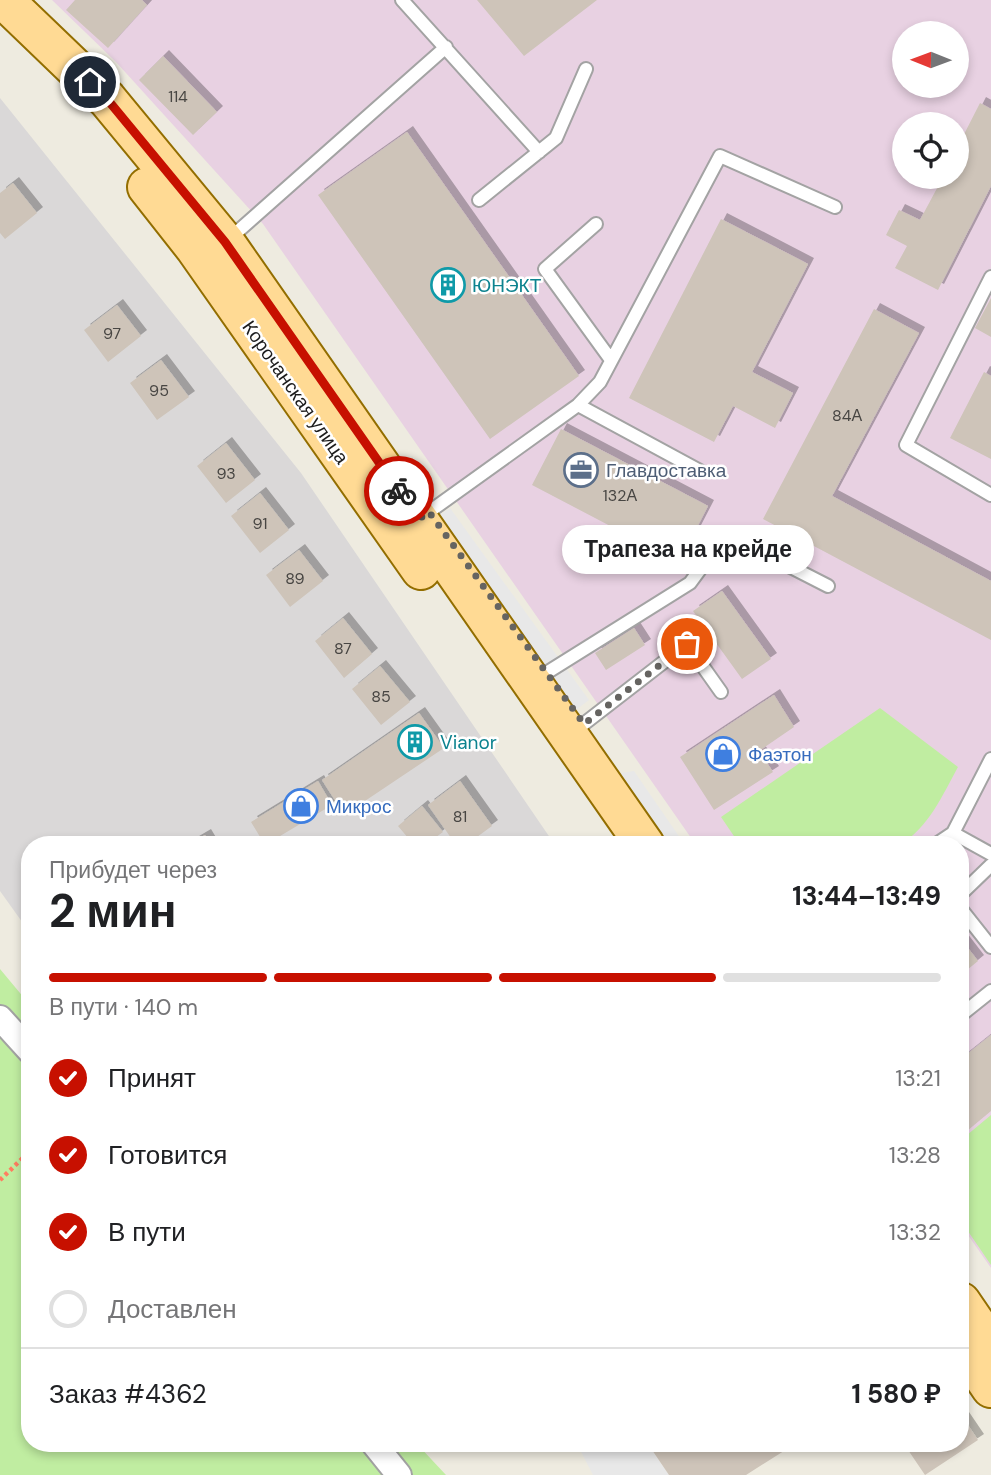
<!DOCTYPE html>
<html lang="ru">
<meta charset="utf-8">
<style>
body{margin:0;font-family:"DM Sans",sans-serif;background:#f2f2f2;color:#202124;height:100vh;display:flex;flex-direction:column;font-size:26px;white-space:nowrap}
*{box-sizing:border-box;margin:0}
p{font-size:23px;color:#757577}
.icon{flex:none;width:38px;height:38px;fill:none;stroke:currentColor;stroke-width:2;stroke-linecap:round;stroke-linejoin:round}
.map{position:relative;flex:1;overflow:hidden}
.drawer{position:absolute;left:21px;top:836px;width:948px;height:616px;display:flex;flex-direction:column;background:#fff;border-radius:28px;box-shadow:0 4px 10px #0003}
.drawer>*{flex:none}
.needle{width:46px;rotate:271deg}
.controls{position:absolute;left:892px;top:21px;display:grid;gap:14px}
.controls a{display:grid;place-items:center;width:77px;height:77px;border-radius:50%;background:#fff;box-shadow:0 4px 10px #0003;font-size:35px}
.pin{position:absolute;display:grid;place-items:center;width:60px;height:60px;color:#fff;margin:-30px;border:4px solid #fff;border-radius:50%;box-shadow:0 2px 7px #0007}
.courier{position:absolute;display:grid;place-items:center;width:70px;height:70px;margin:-35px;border:5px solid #c71000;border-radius:50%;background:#fff;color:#222;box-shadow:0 2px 9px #0007}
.bubble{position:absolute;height:49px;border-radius:24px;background:#fff;box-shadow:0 4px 10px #0003;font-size:23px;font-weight:700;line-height:49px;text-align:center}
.head em{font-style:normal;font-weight:700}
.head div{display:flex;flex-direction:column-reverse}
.head{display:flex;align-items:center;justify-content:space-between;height:119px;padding:0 28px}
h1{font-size:46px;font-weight:700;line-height:52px}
.bar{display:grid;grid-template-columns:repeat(4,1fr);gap:10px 7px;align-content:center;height:84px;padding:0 28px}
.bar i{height:9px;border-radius:5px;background:#e0e0e0}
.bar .current{background:#c71000}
.bar p{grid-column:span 4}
.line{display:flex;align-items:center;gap:18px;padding:0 28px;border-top:2px solid #e0e0e0}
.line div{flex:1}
ol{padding:0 28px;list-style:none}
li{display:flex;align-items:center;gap:21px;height:77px}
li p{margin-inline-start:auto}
li .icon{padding:7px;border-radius:50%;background:#c71000;color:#fff;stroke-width:4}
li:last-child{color:#757577}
li i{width:38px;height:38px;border:4px solid #e0e0e0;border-radius:50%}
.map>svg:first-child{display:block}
</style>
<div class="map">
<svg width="991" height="1475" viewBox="0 0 991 1475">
<defs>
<filter id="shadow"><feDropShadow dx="6" dy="-6" stdDeviation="0" flood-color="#0004"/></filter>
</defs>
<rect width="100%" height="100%" fill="#eeebe0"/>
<path fill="#dad8d8" d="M0,98L301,473L555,845H30V933L0,891Z"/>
<path fill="#e8d1e2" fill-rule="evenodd" d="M52,0H991V1268L961,1225V845H696L263,224L116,62ZM905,33H957V86H905ZM905,124H957V177H905Z"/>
<path fill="#c0eda1" d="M880,708L958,767C942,796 929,827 900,845H740L721,817Z
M0,969L30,1005V1444H417L446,1475H0Z
M991,1115V1265L961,1221V1140Z"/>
<path fill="#e8e8e8" d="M450,508L589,700L565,718L426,525Z
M634,771L685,845H645L597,777Z
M577,1444H648L669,1475H593Z"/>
<path fill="#cec4b9" filter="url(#shadow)" d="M75,0H142L147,5L108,48L66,10Z
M477,0H597L524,56Z
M163,56L217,112L193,135L139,80Z
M980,103L991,109V186L938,290L895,268L907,246L886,235L899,210L920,220L943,177H957V148Z
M407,132L579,376L490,439L318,195Z
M13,183L37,213L5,239L0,233V193Z
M721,219L808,264L752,372L793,393L775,428L733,406L714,442L629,398Z
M991,298V337L975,328Z
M117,305L141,336L108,362L84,330Z
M874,309L919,333L832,496L991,581V640L763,519Z
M161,360L189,397L157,420L130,383Z
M984,372L991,376V459L950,438Z
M561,429L708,506L679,562L532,485Z
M226,443L255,480L226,503L197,466Z
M260,493L289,530L260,553L231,516Z
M299,550L323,581L290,607L266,575Z
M722,591L771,659L742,679L693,611Z
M343,618L372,654L344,678L315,641Z
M634,628L645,645L606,670L595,653Z
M380,666L410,702L381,725L352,689Z
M774,695L794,727L759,751L773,772L714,810L680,757Z
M419,713L444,748L353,809L338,805L322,780Z
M318,781L332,805L265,845L251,822Z
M460,781L492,826L466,845H456L428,805Z
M422,806L443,832L425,845H414L398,826Z
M205,835L211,845H188Z
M961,939L978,961L961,975Z
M991,1035V1111L961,1136V1059Z
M961,1415L978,1440L925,1475L904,1444H961Z
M648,1444H795L746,1475H669Z"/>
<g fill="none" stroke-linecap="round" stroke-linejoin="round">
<g stroke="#a3a3a3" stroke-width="16">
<path id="lane" d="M402,0L539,152
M479,200L556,138L586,69
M596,224L545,269L611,360
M228,240L446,47
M991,277L906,445L991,495
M578,405L700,471
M422,517L578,405L600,382L720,156L835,207
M535,680L690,583L726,534L828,586
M572,733L687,644L721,692
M953,833L991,854
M935,845L953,833L991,759
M961,894L991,865
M961,909L991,947
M961,1015L991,991"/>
</g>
<g stroke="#a3a3a3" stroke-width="28">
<path id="street" d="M0,1018L30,1051
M374,1444L399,1475"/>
</g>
<g stroke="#936e00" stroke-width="42">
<path id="primary" d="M4,0L107,99L225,242L645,845
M147,187L195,248L421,570
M961,1302L991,1346
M961,1344L991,1388"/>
</g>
<path stroke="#ff7d60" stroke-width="4.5" stroke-dasharray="3.5 3.5" stroke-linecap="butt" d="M0,1180L30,1151"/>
<use href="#lane" stroke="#fff" stroke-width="12"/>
<use href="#street" stroke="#fff" stroke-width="24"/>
<use href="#primary" stroke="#ffda94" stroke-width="38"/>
</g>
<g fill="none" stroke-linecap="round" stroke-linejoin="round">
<path stroke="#666461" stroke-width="7" stroke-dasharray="0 12.6" d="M399,491L419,519L429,512L584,724L687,644"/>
<path stroke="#c71000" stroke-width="9" d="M90,82L107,99L225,242L399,491"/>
</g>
<defs>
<g id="building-ring" transform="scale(1.75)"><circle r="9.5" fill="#fff" stroke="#0f9aa8" stroke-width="1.5"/><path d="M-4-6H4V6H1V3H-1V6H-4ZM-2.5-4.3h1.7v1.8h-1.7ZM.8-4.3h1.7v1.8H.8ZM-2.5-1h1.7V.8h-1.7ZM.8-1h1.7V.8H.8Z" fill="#0f9aa8"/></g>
<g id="office-ring" transform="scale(1.75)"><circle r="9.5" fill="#fff" stroke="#5c6f8a" stroke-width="1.5"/><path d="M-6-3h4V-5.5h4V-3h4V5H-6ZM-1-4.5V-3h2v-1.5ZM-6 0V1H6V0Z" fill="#5c6f8a"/></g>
<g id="shop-ring" transform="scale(1.75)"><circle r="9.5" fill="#fff" stroke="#3f7fe0" stroke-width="1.5"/><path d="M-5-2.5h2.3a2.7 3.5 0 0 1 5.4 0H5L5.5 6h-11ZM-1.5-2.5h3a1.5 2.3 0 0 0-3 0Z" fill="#3f7fe0"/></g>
</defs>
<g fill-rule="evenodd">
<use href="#building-ring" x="448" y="285"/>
<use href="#office-ring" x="581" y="470"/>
<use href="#building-ring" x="415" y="742"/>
<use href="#shop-ring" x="723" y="754"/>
<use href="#shop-ring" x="301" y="806"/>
</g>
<g text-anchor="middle" stroke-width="5" stroke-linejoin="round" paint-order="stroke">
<g font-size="16" fill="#484643">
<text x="178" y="102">114</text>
<text x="112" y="339">97</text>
<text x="159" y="396">95</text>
<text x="847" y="421">84А</text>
<text x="226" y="479">93</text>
<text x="620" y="501">132А</text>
<text x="260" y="529">91</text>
<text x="295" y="584">89</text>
<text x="343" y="654">87</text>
<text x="381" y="702">85</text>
<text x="460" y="822">81</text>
</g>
<g font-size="19" fill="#0d838f" stroke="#fff" text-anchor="start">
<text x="472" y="292">ЮНЭКТ</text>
<text x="440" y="749">Vianor</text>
</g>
<g font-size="19" fill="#1c1c1c" stroke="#fff">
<text transform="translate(296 392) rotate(55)" y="7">Корочанская улица</text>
</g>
<g font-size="19" fill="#4e5e75" stroke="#fff" text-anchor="start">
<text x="606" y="477">Главдоставка</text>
</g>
<g font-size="19" fill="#366cbe" stroke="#fff" text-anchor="start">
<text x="748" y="761">Фаэтон</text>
<text x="326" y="813">Микрос</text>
</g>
</g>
</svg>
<div class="controls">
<a><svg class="needle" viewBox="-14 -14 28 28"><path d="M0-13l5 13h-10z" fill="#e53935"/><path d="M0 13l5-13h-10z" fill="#757577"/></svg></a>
<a><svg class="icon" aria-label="locate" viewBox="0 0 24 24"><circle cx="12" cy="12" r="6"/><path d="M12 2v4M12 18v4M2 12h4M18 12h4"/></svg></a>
</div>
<div class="pin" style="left:687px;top:644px;background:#ea580c"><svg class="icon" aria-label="bag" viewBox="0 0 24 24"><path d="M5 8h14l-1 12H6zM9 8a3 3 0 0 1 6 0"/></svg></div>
<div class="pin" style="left:90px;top:82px;background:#1f2937"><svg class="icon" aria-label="home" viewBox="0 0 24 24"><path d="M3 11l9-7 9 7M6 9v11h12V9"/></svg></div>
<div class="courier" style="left:399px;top:491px"><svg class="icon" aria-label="bike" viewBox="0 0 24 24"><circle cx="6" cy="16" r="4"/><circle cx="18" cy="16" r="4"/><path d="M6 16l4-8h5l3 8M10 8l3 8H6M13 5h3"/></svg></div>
<div class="bubble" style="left:562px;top:525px;width:252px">Трапеза на крейде</div>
<section class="drawer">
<div class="head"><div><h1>2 мин</h1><p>Прибудет через</p></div><em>13:44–13:49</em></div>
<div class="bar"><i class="current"></i><i class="current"></i><i class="current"></i><i></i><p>В пути · 140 m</p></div>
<ol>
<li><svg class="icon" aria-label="check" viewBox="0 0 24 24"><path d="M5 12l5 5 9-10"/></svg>Принят<p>13:21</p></li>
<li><svg class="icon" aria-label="check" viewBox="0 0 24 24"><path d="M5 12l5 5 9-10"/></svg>Готовится<p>13:28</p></li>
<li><svg class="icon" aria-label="check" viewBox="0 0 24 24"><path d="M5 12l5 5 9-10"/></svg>В пути<p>13:32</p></li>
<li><i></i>Доставлен</li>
</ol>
<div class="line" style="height:91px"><div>Заказ #4362</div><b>1 580 ₽</b></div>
</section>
</div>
